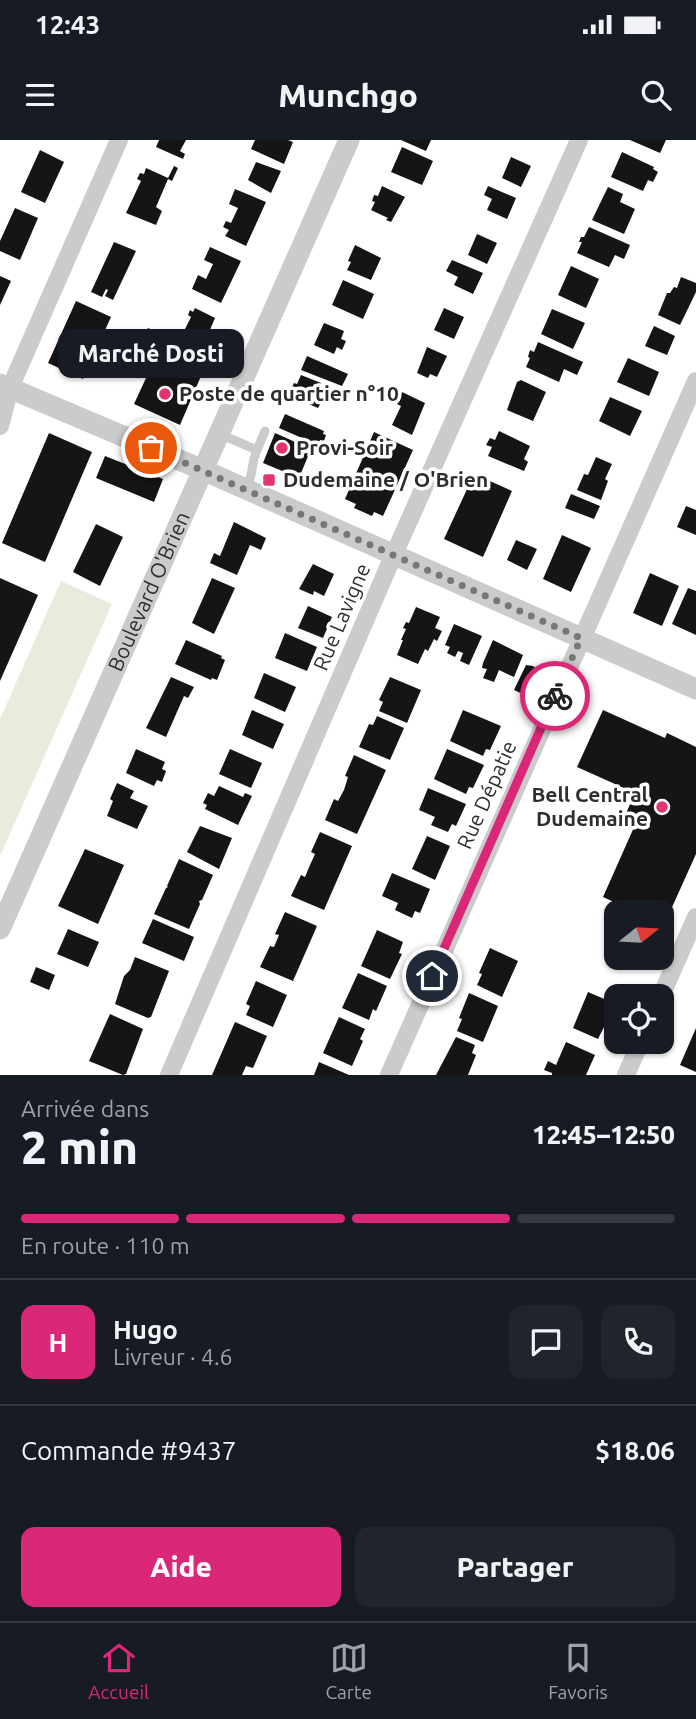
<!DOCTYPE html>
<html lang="fr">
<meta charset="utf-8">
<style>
body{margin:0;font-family:Ubuntu,sans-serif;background:#20242c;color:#f1f3f6;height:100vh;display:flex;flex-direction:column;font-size:26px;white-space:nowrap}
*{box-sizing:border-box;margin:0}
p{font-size:23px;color:#9ea1a6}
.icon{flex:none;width:38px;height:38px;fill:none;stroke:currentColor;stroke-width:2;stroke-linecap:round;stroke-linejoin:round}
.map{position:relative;height:935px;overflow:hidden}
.details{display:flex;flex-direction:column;background:#171b24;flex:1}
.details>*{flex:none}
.needle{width:46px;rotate:72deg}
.controls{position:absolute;left:604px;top:760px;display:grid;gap:14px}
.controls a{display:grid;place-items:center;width:70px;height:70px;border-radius:14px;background:#171b24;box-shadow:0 2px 5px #0004;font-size:35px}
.pin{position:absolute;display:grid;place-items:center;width:60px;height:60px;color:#fff;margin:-30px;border:4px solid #fff;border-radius:50%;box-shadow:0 2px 7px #0007}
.courier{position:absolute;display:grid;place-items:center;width:70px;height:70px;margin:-35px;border:5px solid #db2777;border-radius:50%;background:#fff;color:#222;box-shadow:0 2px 9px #0007}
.bubble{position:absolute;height:49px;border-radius:14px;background:#171b24;box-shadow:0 2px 5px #0004;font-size:23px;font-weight:800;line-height:49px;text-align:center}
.headline em{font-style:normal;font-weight:800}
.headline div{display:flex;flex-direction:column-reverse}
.headline{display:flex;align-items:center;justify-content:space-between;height:119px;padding:0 21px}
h1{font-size:46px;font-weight:800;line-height:52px}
.bar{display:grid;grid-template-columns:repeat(4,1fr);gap:10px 7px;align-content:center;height:84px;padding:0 21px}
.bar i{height:9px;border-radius:5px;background:#363941}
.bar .on{background:#db2777}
.bar p{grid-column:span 4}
.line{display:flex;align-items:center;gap:18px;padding:0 21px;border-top:2px solid #363941}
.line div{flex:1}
.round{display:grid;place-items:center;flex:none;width:74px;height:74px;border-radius:14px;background:#20242c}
.action{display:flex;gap:14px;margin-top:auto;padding:14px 21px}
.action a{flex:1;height:80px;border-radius:14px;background:#db2777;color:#fff;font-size:28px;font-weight:800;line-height:80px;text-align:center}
.action a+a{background:#20242c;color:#f1f3f6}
.status{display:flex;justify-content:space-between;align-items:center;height:49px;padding:0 35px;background:#171b24;direction:ltr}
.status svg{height:19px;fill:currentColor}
header{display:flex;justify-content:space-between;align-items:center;height:91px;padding:0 21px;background:#171b24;font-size:32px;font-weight:800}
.menu{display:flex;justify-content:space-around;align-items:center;height:98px;border-top:2px solid #363941;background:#171b24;font-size:19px;color:#9ea1a6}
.menu a{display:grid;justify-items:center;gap:4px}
.menu .on{color:#db2777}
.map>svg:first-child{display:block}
</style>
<div class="status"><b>12:43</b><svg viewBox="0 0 49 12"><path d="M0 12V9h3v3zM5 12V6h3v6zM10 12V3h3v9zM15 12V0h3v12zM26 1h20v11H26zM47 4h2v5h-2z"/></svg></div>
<header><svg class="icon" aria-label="menu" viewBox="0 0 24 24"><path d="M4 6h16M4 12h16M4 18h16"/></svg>Munchgo<svg class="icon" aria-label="search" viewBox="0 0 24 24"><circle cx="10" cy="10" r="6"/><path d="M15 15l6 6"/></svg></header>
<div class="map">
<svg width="696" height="935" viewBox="0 0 696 935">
<rect width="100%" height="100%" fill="#fff"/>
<path fill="#e9ebdc" d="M61,441L112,464L0,716V579Z"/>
<path fill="#151515" d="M159,0H186L180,11L185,14L183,19L156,7Z
M255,0H288L293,2L284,24L251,9Z
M401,0H431L426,11Z
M630,0H666L660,13Z
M402,7L433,21L422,45L391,32Z
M40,10L64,22L45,63L21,52Z
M622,12L654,27L653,29L658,32L653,42L648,40L643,51L611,37Z
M511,17L531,26L521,47L502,38Z
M256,22L281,31L271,53L248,40Z
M174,26L178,28L172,41L168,39L156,67L162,71L156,85L126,73L141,41L137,39L140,33L144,34L146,28L168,38Z
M382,46L405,57L391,82L386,80L388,78L371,70L375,62L372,61L374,55L378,56Z
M488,46L516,58L507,79L487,70L492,59L484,55Z
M608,47L623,54L620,62L635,69L624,94L592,80Z
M235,49L266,62L246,106L225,96L229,90L223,87L226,81L231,83L238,68L229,64Z
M15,68L38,78L20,120L0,111V101Z
M589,87L630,105L624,119L615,115L609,127L577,113L582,102H579L581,97H584Z
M477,94L497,103L487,124L468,115Z
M114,102L136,111L113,160L105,156L108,150L106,149L102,157L91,152Z
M355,105L381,118L371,140L347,130L351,122L348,121Z
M210,107L241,121L221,163L192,149L198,135L206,139L213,124L204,120Z
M452,120L483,133L473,154L454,145L458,137L446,131Z
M571,126L599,139L586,168L558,155Z
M0,136L11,141L0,165Z
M681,137L696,143V152L680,185L658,175L667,153H670L674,147L677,148Z
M343,140L374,154L363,179L332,165Z
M76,161L111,177L83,239L48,223Z
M195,168L215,178L206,199L185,189L191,177L188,175L190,170L193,172Z
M444,168L464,177L454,199L434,190Z
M552,169L585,183L573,209L541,194Z
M324,183L344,191L341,199L346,201L342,210L337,207L334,214L314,205Z
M654,186L675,196L667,215L645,206Z
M148,188L210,215L180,285L134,264L146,238L129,230Z
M538,202L583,222L577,235L564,229L559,242L526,227L530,218L528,217L530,210L534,212Z
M427,207L447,216L437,237L430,234L428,238L417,233Z
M307,216L348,234L342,246L301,230Z
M628,218L659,232L649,256L617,242Z
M301,235L321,243L319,250L325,253V256L318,268L292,257L295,251L291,249L294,243L297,244Z
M521,240L546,252L533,281L507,270L517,242Z
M402,252L425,263L412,295L392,285L401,266L397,264Z
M610,257L642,271L630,296L599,281Z
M285,274L324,291L323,294L326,295L324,301L320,300L318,305L279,288Z
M499,291L530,306L524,319L528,322L524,331L488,316L492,307L486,305L490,298L495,300Z
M374,292L413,310L383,376L374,372L372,376L354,368L356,364L345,359Z
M49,293L92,312L45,422L2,403Z
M275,293L311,309L299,338L263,323Z
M105,316L163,339L154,362L96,338Z
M596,317L612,324L605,339L608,341L601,360L577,350L584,334L588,335Z
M474,334L512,351L483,417L444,399Z
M571,354L600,366L594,379L565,368Z
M686,366L696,370V395L677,387Z
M234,382L266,398L261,410L250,405L237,435L210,423L214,413L220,416Z
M96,384L123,397L100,446L73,432Z
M562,395L591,408L571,452L543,439Z
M516,400L537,409L527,430L507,420Z
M313,424L334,434L324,456L314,451L313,455L299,449Z
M650,433L679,446L662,486L633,473Z
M0,438L38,455L0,541Z
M212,438L235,448L214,494L192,483Z
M688,448L696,451V495L672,484Z
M308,466L332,477L323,498L298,488Z
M416,467L440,477L435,488L442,491L437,501L434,499L428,511L425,509L418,524L397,515L403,500H401L406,489L403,488L406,482L409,483Z
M454,484L482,496L469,525L460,521L463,513L458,511L455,517L447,513L450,507L445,505Z
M285,493L317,507L307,531L275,518Z
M186,500L222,516L221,518L225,520L217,540L212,538L211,540L175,524Z
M493,500L523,515L514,537L499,530L494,542L483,538L487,529L482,528L483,523Z
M526,525L533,526L539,531L527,556L514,550Z
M264,533L296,547L285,572L254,558Z
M171,537L194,547L188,558L184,556L166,597L146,588Z
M390,537L421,550L407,583L379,571L383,562L379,560Z
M252,570L284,584L273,609L242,595Z
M463,570L501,586L490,610L486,609L483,616L450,601Z
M603,570L665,598L667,593L696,607V714L664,785L662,784V772H636L603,757L635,685L623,680L635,653L577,627Z
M377,576L404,588L390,620L359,607L369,584L373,585Z
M136,609L165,622L162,629L166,631L162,642L157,640L154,646L126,633Z
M230,609L262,623L251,648L219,634Z
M447,609L484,625L473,648L469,647L466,654L434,639Z
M354,615L386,630L357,694L325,680L334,659L338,661L344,650L348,637L345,636Z
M117,643L134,651L130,658L148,666L137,689L107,676L113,661L110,659Z
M219,646L243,657L245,653L252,656L238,685L205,669L207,665L203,663L208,653L214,656Z
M428,648L466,664L456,686L452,684L448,692L431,685L435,677L419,670Z
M200,686L232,698L219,729L187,712Z
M320,692L352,706L324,770L291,756L301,735L305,737L310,725L315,714L311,712Z
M427,696L450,706L435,740L412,729Z
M85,709L124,725L98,784L58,766Z
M179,719L213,735L202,760L199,761L200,764L189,789L154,774L166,748L168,747L167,746Z
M392,733L430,749L420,773L415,771L412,778L395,770L398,763L382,756Z
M285,772L317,786L293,841L260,827L270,806L274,807L279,795L275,794Z
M153,779L194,797L184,821L142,803Z
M68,789L99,802L88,827L57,814Z
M377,790L403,802L399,813L402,814L390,839L361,826Z
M490,808L518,821L502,857L477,845L482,834L479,833Z
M135,817L169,831L151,877L148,878L115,864L124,836L130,830Z
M36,827L55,835L49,850L30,842Z
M358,833L387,846L376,871L373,869L369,880L342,868Z
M256,841L287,855L273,887L246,875L250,866L246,864Z
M588,852L616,864L607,889L604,887L598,899L573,888Z
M469,853L498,866L483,902L457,891L462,879L459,878Z
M110,874L143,889L126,934L123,935L89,921Z
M339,877L365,889L360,899L363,901L352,926L323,913Z
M235,882L267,896L253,928L246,926L242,935H212Z
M696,888V932L680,925Z
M456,897L475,905L472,913L476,915L468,935H436Z
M566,902L595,915L586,935H552V933L544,930L548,921L556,925Z
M319,922L349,935H314Z"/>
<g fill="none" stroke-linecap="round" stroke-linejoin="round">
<path stroke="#cbcbcb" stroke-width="9" d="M220,294L257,310C251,324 253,335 247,348
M257,310L265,291"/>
<path stroke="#cbcbcb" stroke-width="18" d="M0,286L10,248L119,0
M661,856L696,777
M169,935L387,430L579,0
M389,935L696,241
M626,935L641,901"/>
<g stroke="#cbcbcb" stroke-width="21">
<path d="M0,244L203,330L696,549"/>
<path id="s1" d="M0,789L349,0"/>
</g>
</g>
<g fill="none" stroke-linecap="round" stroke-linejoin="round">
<path stroke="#777" stroke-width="7" stroke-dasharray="0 12.6" d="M151,308L581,498L555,556"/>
<path stroke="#db2777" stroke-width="9" d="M432,836L555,556"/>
</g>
<g fill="#e23473" stroke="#fff" stroke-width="2.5">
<circle cx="165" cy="254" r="7"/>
<circle cx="282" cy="308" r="7"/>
<rect x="262" y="333" width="14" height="14" rx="3.5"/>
<circle cx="662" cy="667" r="7"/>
</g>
<g text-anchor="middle" stroke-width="7" stroke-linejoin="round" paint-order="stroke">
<g font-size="21" font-weight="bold" fill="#2e2e2e" stroke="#fff" text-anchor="start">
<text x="179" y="261">Poste de quartier n°10</text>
<text x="296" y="315">Provi-Soir</text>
<text x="283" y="347">Dudemaine / O'Brien</text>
<text x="648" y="662" text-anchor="end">Bell Central<tspan x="648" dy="24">Dudemaine</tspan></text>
</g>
<g font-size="21" fill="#2e2e2e" stroke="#fff">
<text dy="7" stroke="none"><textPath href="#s1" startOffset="369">Boulevard O'Brien</textPath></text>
<text transform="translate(342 477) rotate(-67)" y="7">Rue Lavigne</text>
<text transform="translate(487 655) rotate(-66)" y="7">Rue Dépatie</text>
</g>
</g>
</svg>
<div class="controls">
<a><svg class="needle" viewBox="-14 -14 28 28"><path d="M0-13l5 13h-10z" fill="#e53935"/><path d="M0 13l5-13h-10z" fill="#9ea1a6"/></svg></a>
<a><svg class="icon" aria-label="locate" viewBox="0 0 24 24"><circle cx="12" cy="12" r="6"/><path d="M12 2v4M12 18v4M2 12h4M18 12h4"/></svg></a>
</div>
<div class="pin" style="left:151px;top:308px;background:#ea580c"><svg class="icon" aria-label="bag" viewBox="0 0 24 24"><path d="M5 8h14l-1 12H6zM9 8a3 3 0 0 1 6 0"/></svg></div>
<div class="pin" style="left:432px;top:836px;background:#1f2937"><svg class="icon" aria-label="home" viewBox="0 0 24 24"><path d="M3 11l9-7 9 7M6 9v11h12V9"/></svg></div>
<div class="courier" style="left:555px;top:556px"><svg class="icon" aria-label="bike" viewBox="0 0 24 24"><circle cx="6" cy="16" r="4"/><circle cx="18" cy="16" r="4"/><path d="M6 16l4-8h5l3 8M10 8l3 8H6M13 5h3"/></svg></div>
<div class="bubble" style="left:58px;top:189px;width:186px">Marché Dosti</div>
</div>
<section class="details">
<div class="headline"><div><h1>2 min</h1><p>Arrivée dans</p></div><em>12:45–12:50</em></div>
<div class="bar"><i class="on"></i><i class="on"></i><i class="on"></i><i></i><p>En route · 110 m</p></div>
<div class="line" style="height:126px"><b class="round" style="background:#db2777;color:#fff">H</b><div><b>Hugo</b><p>Livreur · 4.6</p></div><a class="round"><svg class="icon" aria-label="chat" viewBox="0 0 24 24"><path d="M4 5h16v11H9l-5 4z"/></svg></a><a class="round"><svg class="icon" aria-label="phone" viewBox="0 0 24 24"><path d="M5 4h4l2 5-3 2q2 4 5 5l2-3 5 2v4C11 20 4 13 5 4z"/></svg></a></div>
<div class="line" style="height:91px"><div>Commande #9437</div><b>$18.06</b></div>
<div class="action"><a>Aide</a><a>Partager</a></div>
</section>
<nav class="menu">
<a class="on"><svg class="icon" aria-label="home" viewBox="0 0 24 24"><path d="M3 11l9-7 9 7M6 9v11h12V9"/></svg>Accueil</a>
<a><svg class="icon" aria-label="map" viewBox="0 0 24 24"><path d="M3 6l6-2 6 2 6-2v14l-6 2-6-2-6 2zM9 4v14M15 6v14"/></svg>Carte</a>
<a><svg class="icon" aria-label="saved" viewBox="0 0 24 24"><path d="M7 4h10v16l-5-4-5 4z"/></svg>Favoris</a>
</nav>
